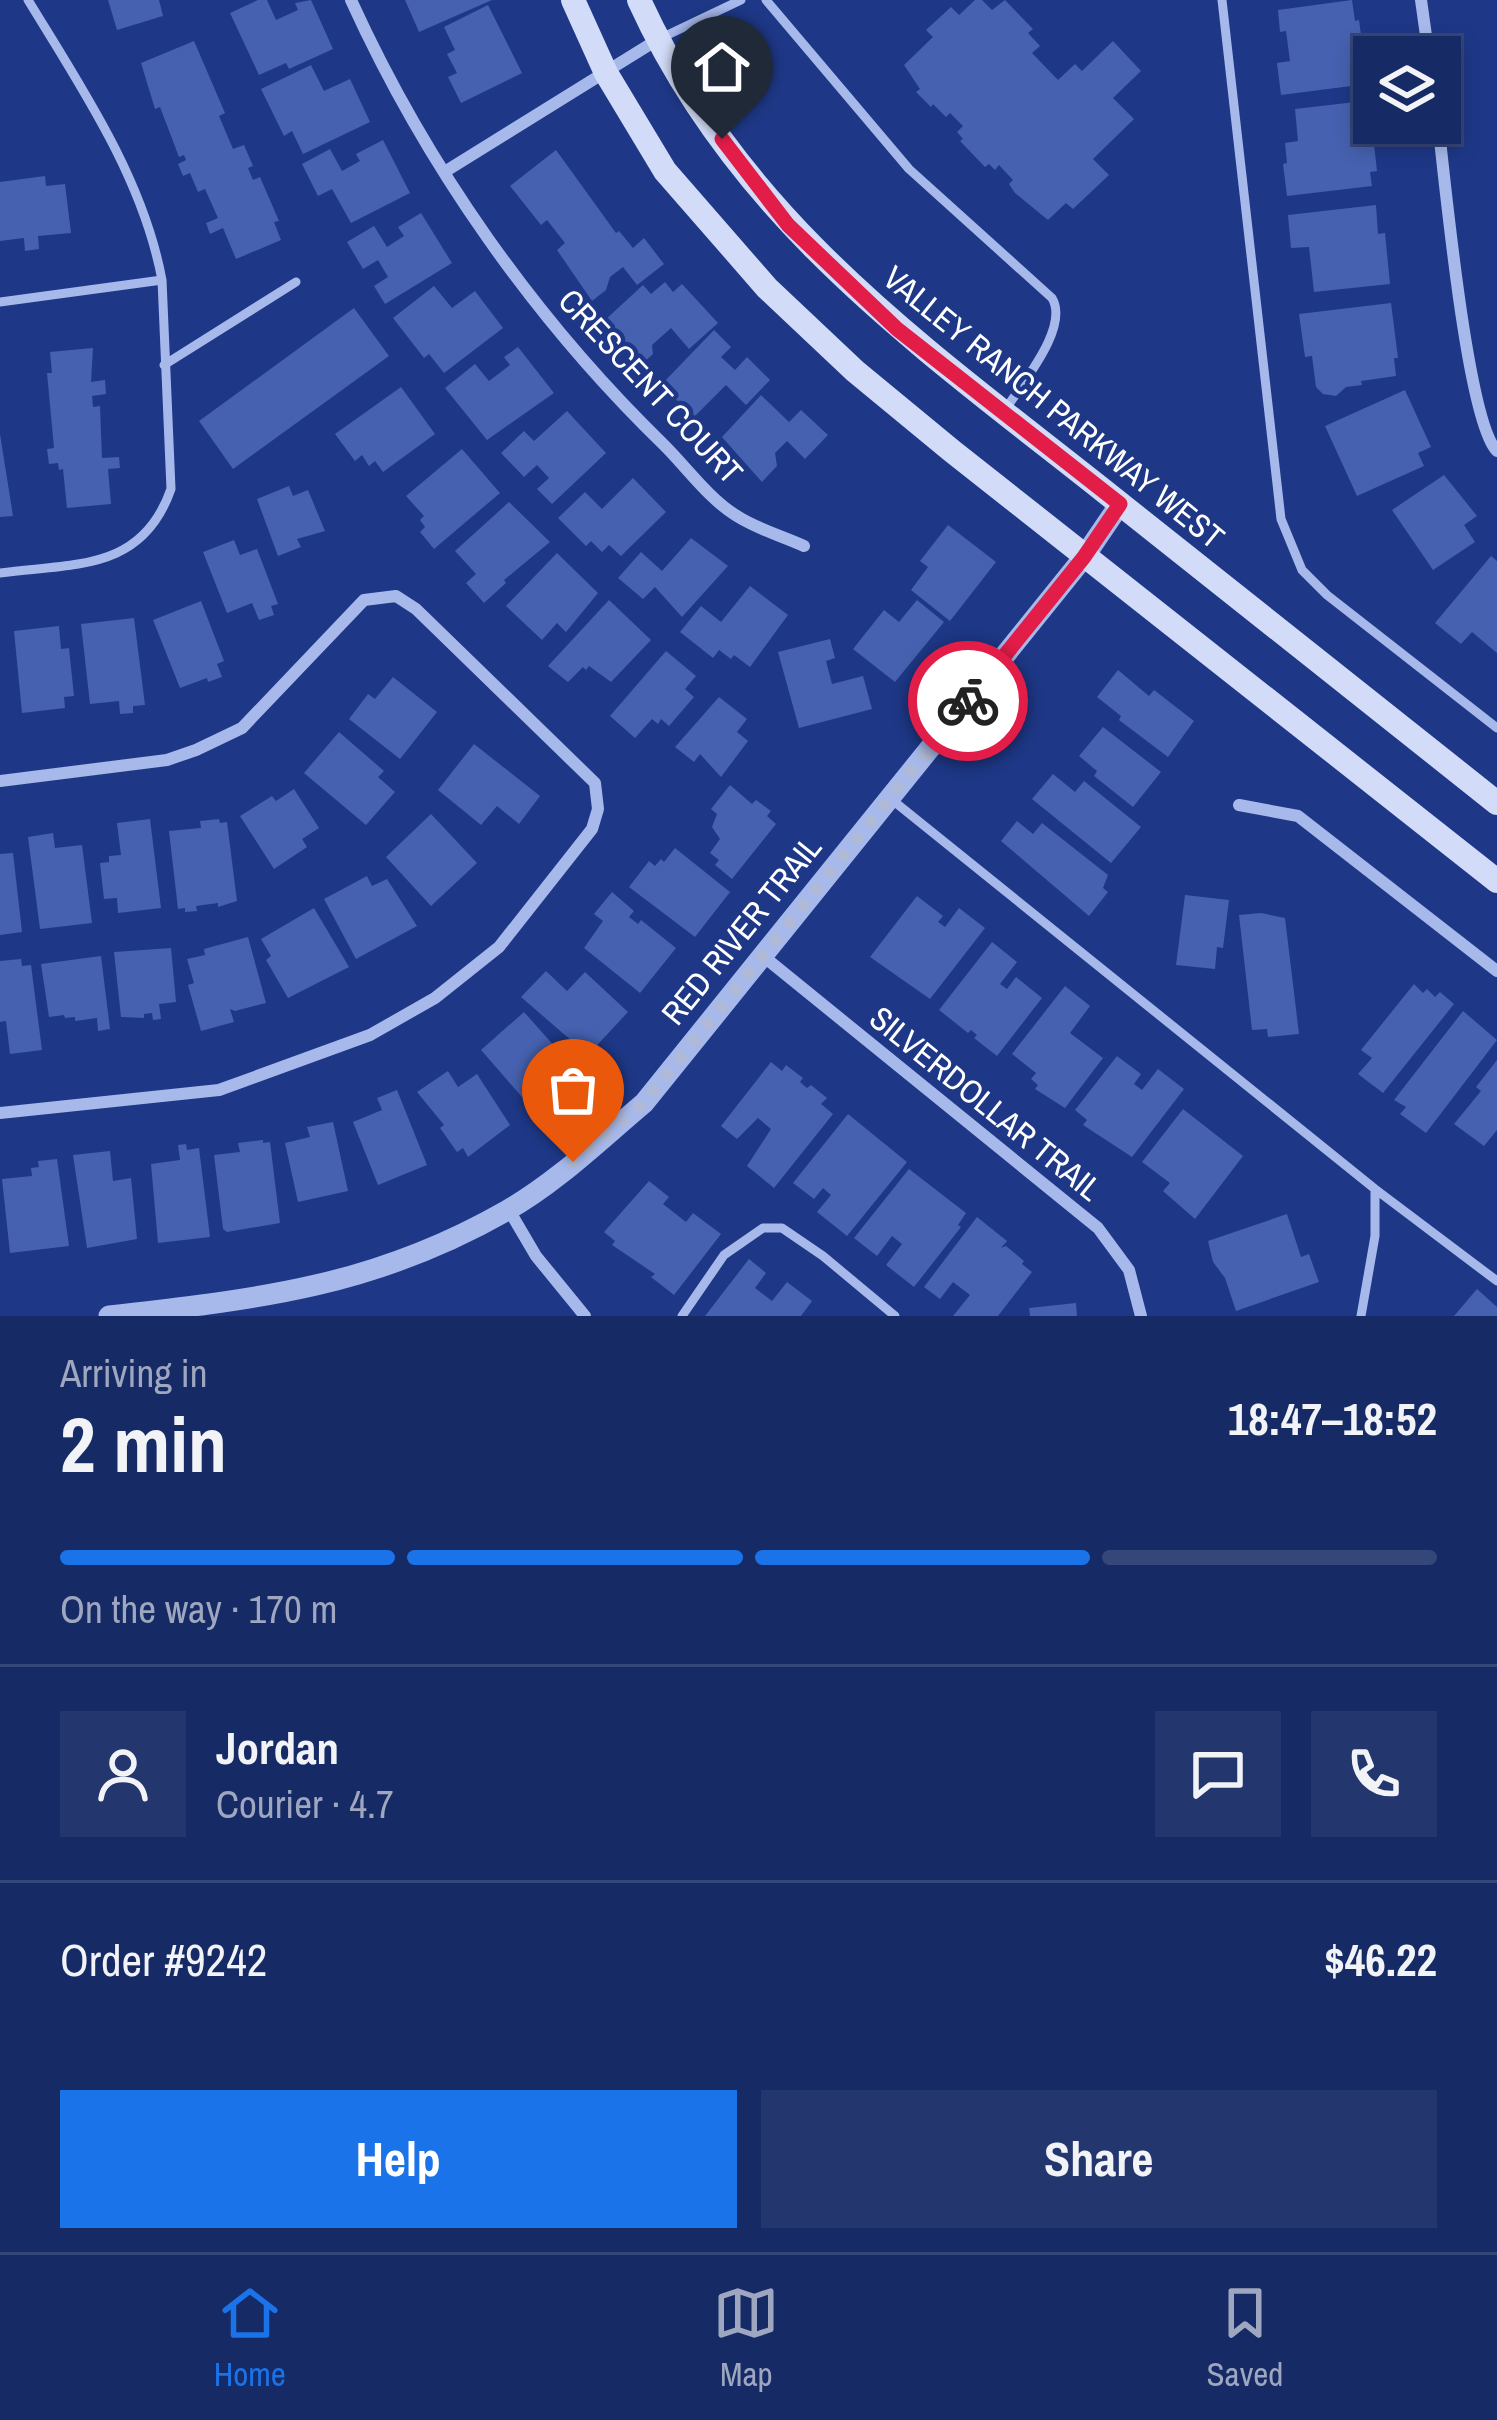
<!DOCTYPE html>
<meta charset="utf-8">
<style>
body{margin:0;font-family:"Archivo Narrow",sans-serif;background:#23366e;color:#f1f3f6;height:100vh;display:flex;flex-direction:column;font-size:45px;white-space:nowrap}
*{box-sizing:border-box;margin:0}
p{font-size:39px;color:#9ea7bf}
.icon{flex:none;width:66px;height:66px;fill:none;stroke:currentColor;stroke-width:2;stroke-linecap:round;stroke-linejoin:round}
.map{position:relative;height:1316px;overflow:hidden}
.sheet{display:flex;flex-direction:column;background:#162a65;flex:1}
.sheet>*{flex:none}
.fabs{position:absolute;left:1353px;top:36px;display:grid;gap:24px}
.fabs a{display:grid;place-items:center;width:108px;height:108px;border-radius:0px;background:#162a65;box-shadow:0 6px 18px #0003,0 0 0 3px #354679;font-size:60px}
.pin{position:absolute;display:grid;place-items:center;width:102px;height:102px;color:#fff;margin:-123px -51px;border-radius:50% 50% 50% 0;rotate:-45deg;box-shadow:0 0 12px #0007}
.pin .icon{rotate:45deg}
.courier{position:absolute;display:grid;place-items:center;width:120px;height:120px;margin:-60px;border:9px solid #e11d48;border-radius:50%;background:#fff;color:#222;box-shadow:0 3px 15px #0007}
.summary em{font-style:normal;font-weight:800}
.summary div{display:flex;flex-direction:column-reverse}
.summary{display:flex;align-items:center;justify-content:space-between;height:204px;padding:0 60px}
h1{font-size:78px;font-weight:800;line-height:90px}
.bar{display:grid;grid-template-columns:repeat(4,1fr);gap:18px 12px;align-content:center;height:144px;padding:0 60px}
.bar i{height:15px;border-radius:9px;background:#354679}
.bar .current{background:#1a73e8}
.bar p{grid-column:span 4}
.line{display:flex;align-items:center;gap:30px;padding:0 60px;border-top:3px solid #354679}
.line div{flex:1}
.round{display:grid;place-items:center;flex:none;width:126px;height:126px;border-radius:0px;background:#23366e}
.cta{display:flex;gap:24px;margin-top:auto;padding:24px 60px}
.cta a{flex:1;height:138px;border-radius:0px;background:#1a73e8;color:#fff;font-size:48px;font-weight:800;line-height:138px;text-align:center}
.cta a+a{background:#23366e;color:#f1f3f6}
.tabs{display:flex;justify-content:space-around;align-items:center;height:168px;border-top:3px solid #354679;background:#162a65;font-size:33px;color:#9ea7bf}
.tabs a{display:grid;justify-items:center;gap:6px}
.tabs .current{color:#1a73e8}
.map>svg:first-child{display:block}
</style>
<div class="map">
<svg width="1497" height="1316" viewBox="0 0 1497 1316">
<rect width="100%" height="100%" fill="#1e3887"/>
<path fill="#4661af" d="M108,0H159L163,16L117,30Z
M258,0H267L276,20L298,10L295,3L311,0L333,49L289,69L286,63L259,75L230,13Z
M405,0H492L419,32Z
M975,0H982L992,10L1005,0L1033,29L1028,33L1040,46L1032,53L1058,80L1075,64L1082,71L1113,41L1141,71L1113,98L1134,119L1093,159L1109,175L1073,209L1066,203L1048,220L1015,193L1009,184L1013,180L999,165L995,170L989,164L985,167L960,141L963,139L957,132L963,126L950,113L946,117L933,104L931,107L916,92L920,89L904,65L933,37L926,30L951,7L959,15Z
M1352,0L1355,21L1359,20L1366,74L1358,75L1359,85L1281,95L1277,63L1290,61L1286,31L1280,32L1278,10Z
M488,5L522,73L461,103L448,77L457,73L447,54L455,50L444,27Z
M194,41L225,113L219,116L233,149L244,145L253,166L248,168L253,180L260,177L279,221L274,222L281,240L236,259L223,228L210,234L206,223L218,218L205,189L198,192L190,173L183,176L178,164L186,160L184,155L179,157L160,107L155,109L141,63Z
M311,65L324,91L350,79L370,122L303,154L292,131L284,136L261,89Z
M1364,101L1366,117H1371L1377,171L1370,172L1372,186L1287,196L1283,164L1287,163L1285,143L1298,141L1295,109Z
M383,140L410,193L351,223L332,189L318,196L302,164L330,149L342,171L360,161L356,154Z
M556,150L616,233L619,231L633,248L644,238L664,264L637,285L623,267L610,277L606,290L592,301L557,250L565,243L547,220L541,225L510,186Z
M45,176L46,186L65,184L71,233L38,236L39,249L25,251L24,238L0,241V182Z
M1376,205L1378,234L1385,233L1390,284L1314,292L1309,247L1291,248L1288,215Z
M421,213L452,263L385,304L374,286L388,277L378,260L363,269L347,242L374,226L387,247L404,236L398,227Z
M665,282L673,292L682,284L718,323L689,349L671,328L652,345L653,354L642,364L604,321L643,285L651,294Z
M434,286L452,308L475,291L503,328L444,373L429,354L424,358L393,318Z
M1391,303L1398,358H1394L1396,376L1361,381L1362,385L1346,387L1336,396L1323,394L1316,387L1312,356L1305,357L1299,314Z
M354,308L389,356L233,469L199,421Z
M714,330L731,347L721,357L735,370L747,357L770,380L746,405L726,385L694,417L661,385Z
M518,347L554,393L487,440L445,388L475,364L489,381L510,365L504,357Z
M93,348L91,382L105,380L106,394L92,396L93,407L100,406L102,458L119,457L120,468L108,469L111,504L67,508L63,469L59,470L58,463L49,464L47,449L54,448L47,373H52L50,352Z
M401,387L435,434L383,472L375,461L369,466L362,455L355,461L335,434Z
M1405,390L1431,447L1418,453L1424,466L1357,496L1325,426Z
M761,395L789,422L801,410L828,435L805,459L787,441L775,453L777,466L762,482L722,437Z
M567,411L606,453L552,504L537,489L549,478L537,465L524,477L501,453L524,431L534,441Z
M0,434L13,516L0,517Z
M462,449L500,493L434,549L420,532L425,527L420,520L424,516L406,496Z
M1444,475L1477,516L1464,525L1475,542L1433,570L1392,510Z
M633,478L666,512L621,556L609,545L602,552L591,541L586,546L558,518L585,492L602,509Z
M289,486L293,496L308,490L325,531L297,539L301,547L278,556L257,499Z
M509,502L550,542L504,580L506,583L484,603L466,583L476,574L455,551Z
M948,525L996,562L950,621L911,590L928,567L920,561Z
M691,538L728,566L682,617L655,587L643,599L618,578L641,552L662,571Z
M234,540L240,555L257,549L278,604L271,606L274,615L259,620L252,603L227,613L203,552Z
M557,553L598,593L566,632L557,623L542,640L506,606Z
M1491,556L1497,561V653L1472,632L1461,644L1435,623Z
M750,586L788,615L750,667L734,655L731,659L719,650L713,658L680,632L701,606L721,622Z
M609,600L651,640L611,682L589,666L586,670L583,667L568,682L548,666Z
M917,600L944,622L895,682L853,649L884,610L899,622Z
M201,601L224,661L217,664L222,677L208,682L207,678L180,688L153,620Z
M134,618L145,705L133,706V713L120,714L119,701L90,704L81,624Z
M59,626L61,649L69,648L74,696L64,697L65,708L22,713L14,631Z
M830,639L835,658L826,661L832,684L863,676L872,709L799,728L778,652Z
M666,651L696,676L685,689L694,697L669,726L661,719L658,724L652,719L635,738L610,716Z
M1118,670L1149,696L1154,690L1194,721L1168,757L1119,720L1121,716L1097,697Z
M393,677L437,712L400,759L349,719L368,694L375,699Z
M719,697L747,719L737,732L748,741L721,777L700,754L694,762L675,747Z
M1103,727L1161,772L1133,807L1094,776L1097,771L1079,756Z
M339,732L384,771L378,777L395,792L366,825L304,773Z
M474,744L540,796L519,824L497,806L481,825L438,790Z
M1053,774L1075,792L1084,781L1141,827L1111,863L1032,799Z
M730,785L752,804L756,800L771,811L767,816L776,824L732,879L715,865L719,860L710,853L720,839L712,827L717,814L711,809Z
M294,789L319,828L302,839L307,847L274,869L240,816L272,796L276,801Z
M431,814L477,863L431,906L386,857Z
M150,819L161,908L118,913L117,898L104,899L100,863L109,862V856L121,855L117,823Z
M219,819L220,823L227,822L237,901L218,907V903L196,906L197,911L185,912V908L178,909L169,831L201,828L200,821Z
M1017,821L1033,834L1042,823L1108,875L1103,888L1108,892L1089,916L1001,841Z
M53,833L55,848L82,845L92,923L40,929L28,837Z
M675,848L730,892L695,937L629,887L649,861L655,866L661,859L664,862Z
M13,853L22,932L0,935V854Z
M367,876L372,886L387,879L417,926L356,959L324,899Z
M612,892L634,911L629,917L638,924L641,920L676,948L640,993L584,948L603,921L594,914Z
M1185,895L1229,900L1223,948L1217,947L1215,969L1176,965Z
M917,896L943,916L938,922L945,927L959,908L985,928L930,999L870,957Z
M314,908L349,967L288,998L266,960L271,956L261,939Z
M1261,913L1285,918L1299,1034L1268,1037L1267,1029L1252,1030L1239,915Z
M248,937L266,1003L235,1011L230,1009L234,1022L201,1031L188,985L194,983L187,959L205,955L204,949Z
M992,942L1017,962L1000,984L1007,989L1016,977L1042,998L997,1056L974,1038L977,1035L971,1030L968,1033L939,1010Z
M171,948L176,1002L159,1004L161,1019L153,1020L152,1013L144,1014V1018L121,1017L114,952Z
M101,956L110,1029L98,1031L97,1018L75,1021V1017L65,1018L64,1015L49,1017L41,964Z
M21,959L22,966L31,965L42,1050L10,1054L6,1021L0,1022V961Z
M546,971L567,991L585,972L628,1012L588,1055L521,997Z
M1414,984L1423,993L1427,989L1435,997L1440,992L1454,1004L1383,1093L1358,1074L1372,1058L1361,1050Z
M1065,986L1090,1006L1070,1033L1103,1058L1065,1108L1035,1089L1038,1085L1031,1079L1036,1073L1012,1054Z
M1463,1011L1497,1040L1426,1133L1400,1114L1406,1107L1394,1100Z
M524,1012L573,1067L529,1105L481,1050Z
M1117,1056L1141,1074L1134,1084L1142,1090L1158,1069L1184,1089L1132,1157L1083,1125L1087,1120L1075,1110Z
M1497,1060V1130L1484,1146L1454,1124L1481,1091L1476,1087Z
M771,1062L782,1071L786,1065L803,1078L800,1082L807,1088L811,1085L827,1098L821,1104L833,1114L774,1188L747,1166L771,1129L758,1118L737,1139L721,1126Z
M448,1071L458,1087L477,1074L510,1125L468,1157L463,1148L457,1152L440,1128L444,1125L417,1092Z
M397,1090L427,1165L378,1185L353,1122L382,1110L377,1098Z
M1183,1109L1243,1156L1195,1219L1163,1191L1170,1183L1142,1162Z
M848,1114L907,1162L847,1236L817,1212L831,1195L823,1188L814,1199L793,1183Z
M333,1122L348,1191L298,1202L285,1143L310,1137L307,1127Z
M263,1140V1143L270,1142L280,1223L227,1232L223,1229L214,1155L240,1152L238,1143Z
M186,1144L187,1150L199,1148L210,1237L158,1243L151,1164L180,1160L178,1145Z
M110,1151L113,1181L131,1178L137,1239L87,1248L73,1155Z
M57,1159L69,1246L10,1253L2,1179L32,1176L31,1168L39,1167L38,1161Z
M909,1169L966,1213L958,1225L961,1227L914,1287L886,1265L902,1244L892,1236L877,1256L854,1238Z
M649,1181L669,1197L663,1204L686,1222L693,1213L721,1234L674,1295L651,1277L655,1274L612,1245L615,1241L604,1232Z
M1287,1214L1301,1257L1309,1254L1319,1282L1236,1311L1225,1278L1213,1262L1208,1241Z
M977,1217L1007,1241L1001,1248L1006,1246L1024,1261L1022,1264L1032,1272L998,1316H953L970,1295L953,1282L940,1299L924,1287Z
M749,1259L766,1273L755,1288L772,1301L787,1282L812,1301L801,1316H705Z
M1477,1289L1497,1307V1316H1454Z
M1076,1303L1077,1316H1030L1029,1308Z"/>
<g fill="none" stroke-linecap="round" stroke-linejoin="round">
<path stroke="#a7b9eb" stroke-width="9" d="M766,0L909,169L1052,298C1070,328 1021,384 1004,412
M1222,0L1281,519L1302,570L1327,595L1497,728
M659,39L741,0
M0,302L162,280
M164,365L296,282
M0,573C74,563 142,572 171,489L162,280C143,178 81,87 28,0
M891,799L1375,1189L1497,1281
M682,1316L724,1255L763,1228H782L823,1256L895,1316
M1361,1316L1375,1236V1189"/>
<path stroke="#a7b9eb" stroke-width="12" d="M351,0C426,165 535,320 665,446C687,468 710,500 737,516C757,529 782,536 804,546
M1421,0L1429,57
M1438,123C1445,179 1467,422 1497,451
M446,171L657,40
M0,781L167,760L196,750L242,728L364,600L396,596L416,609L595,783L598,809L592,829L499,947L435,998L370,1035L219,1090L0,1113
M1239,805L1298,816L1497,971
M763,956L1098,1228L1129,1270L1141,1316
M509,1210L536,1256L585,1316"/>
<path stroke="#a7b9eb" stroke-width="21" d="M109,1316C258,1299 373,1287 506,1211C556,1183 600,1140 644,1103L1084,557L1120,504"/>
<path stroke="#d2dcf8" stroke-width="24" d="M573,0L606,73L665,171L767,288L855,371L952,451L1497,881
M639,0C739,220 921,346 1104,491C1235,595 1366,699 1497,803"/>
</g>
<g fill="none" stroke-linecap="round" stroke-linejoin="round">
<path stroke="#b0b9d5" stroke-width="12" stroke-dasharray="0 21.6" d="M573,1162L644,1103L968,701"/>
<path stroke="#e11d48" stroke-width="15" d="M722,139L788,225L897,329L1120,504L1084,557L968,701"/>
</g>
<g text-anchor="middle" stroke-width="9" stroke-linejoin="round" paint-order="stroke">
<g font-size="33" fill="#fff" stroke="#1e3887">
<text transform="translate(651 386) rotate(47)" y="12">CRESCENT COURT</text>
<text transform="translate(1054 407) rotate(39)" y="12">VALLEY RANCH PARKWAY WEST</text>
<text transform="translate(741 930) rotate(-51)" y="12">RED RIVER TRAIL</text>
<text transform="translate(986 1103) rotate(39)" y="12">SILVERDOLLAR TRAIL</text>
</g>
</g>
</svg>
<div class="fabs">
<a><svg class="icon" aria-label="layers" viewBox="0 0 24 24"><path d="M12 4l9 5-9 5-9-5zM3 14l9 5 9-5"/></svg></a>
</div>
<div class="pin" style="left:573px;top:1162px;background:#ea580c"><svg class="icon" aria-label="bag" viewBox="0 0 24 24"><path d="M5 8h14l-1 12H6zM9 8a3 3 0 0 1 6 0"/></svg></div>
<div class="pin" style="left:722px;top:139px;background:#1f2937"><svg class="icon" aria-label="home" viewBox="0 0 24 24"><path d="M3 11l9-7 9 7M6 9v11h12V9"/></svg></div>
<div class="courier" style="left:968px;top:701px"><svg class="icon" aria-label="bike" viewBox="0 0 24 24"><circle cx="6" cy="16" r="4"/><circle cx="18" cy="16" r="4"/><path d="M6 16l4-8h5l3 8M10 8l3 8H6M13 5h3"/></svg></div>
</div>
<section class="sheet">
<div class="summary"><div><h1>2 min</h1><p>Arriving in</p></div><em>18:47–18:52</em></div>
<div class="bar"><i class="current"></i><i class="current"></i><i class="current"></i><i></i><p>On the way · 170 m</p></div>
<div class="line" style="height:216px"><a class="round"><svg class="icon" aria-label="person" viewBox="0 0 24 24"><circle cx="12" cy="8" r="4"/><path d="M4 21q1-7 8-7t8 7"/></svg></a><div><b>Jordan</b><p>Courier · 4.7</p></div><a class="round"><svg class="icon" aria-label="chat" viewBox="0 0 24 24"><path d="M4 5h16v11H9l-5 4z"/></svg></a><a class="round"><svg class="icon" aria-label="phone" viewBox="0 0 24 24"><path d="M5 4h4l2 5-3 2q2 4 5 5l2-3 5 2v4C11 20 4 13 5 4z"/></svg></a></div>
<div class="line" style="height:156px"><div>Order #9242</div><b>$46.22</b></div>
<div class="cta"><a>Help</a><a>Share</a></div>
</section>
<nav class="tabs">
<a class="current"><svg class="icon" aria-label="home" viewBox="0 0 24 24"><path d="M3 11l9-7 9 7M6 9v11h12V9"/></svg>Home</a>
<a><svg class="icon" aria-label="map" viewBox="0 0 24 24"><path d="M3 6l6-2 6 2 6-2v14l-6 2-6-2-6 2zM9 4v14M15 6v14"/></svg>Map</a>
<a><svg class="icon" aria-label="saved" viewBox="0 0 24 24"><path d="M7 4h10v16l-5-4-5 4z"/></svg>Saved</a>
</nav>
